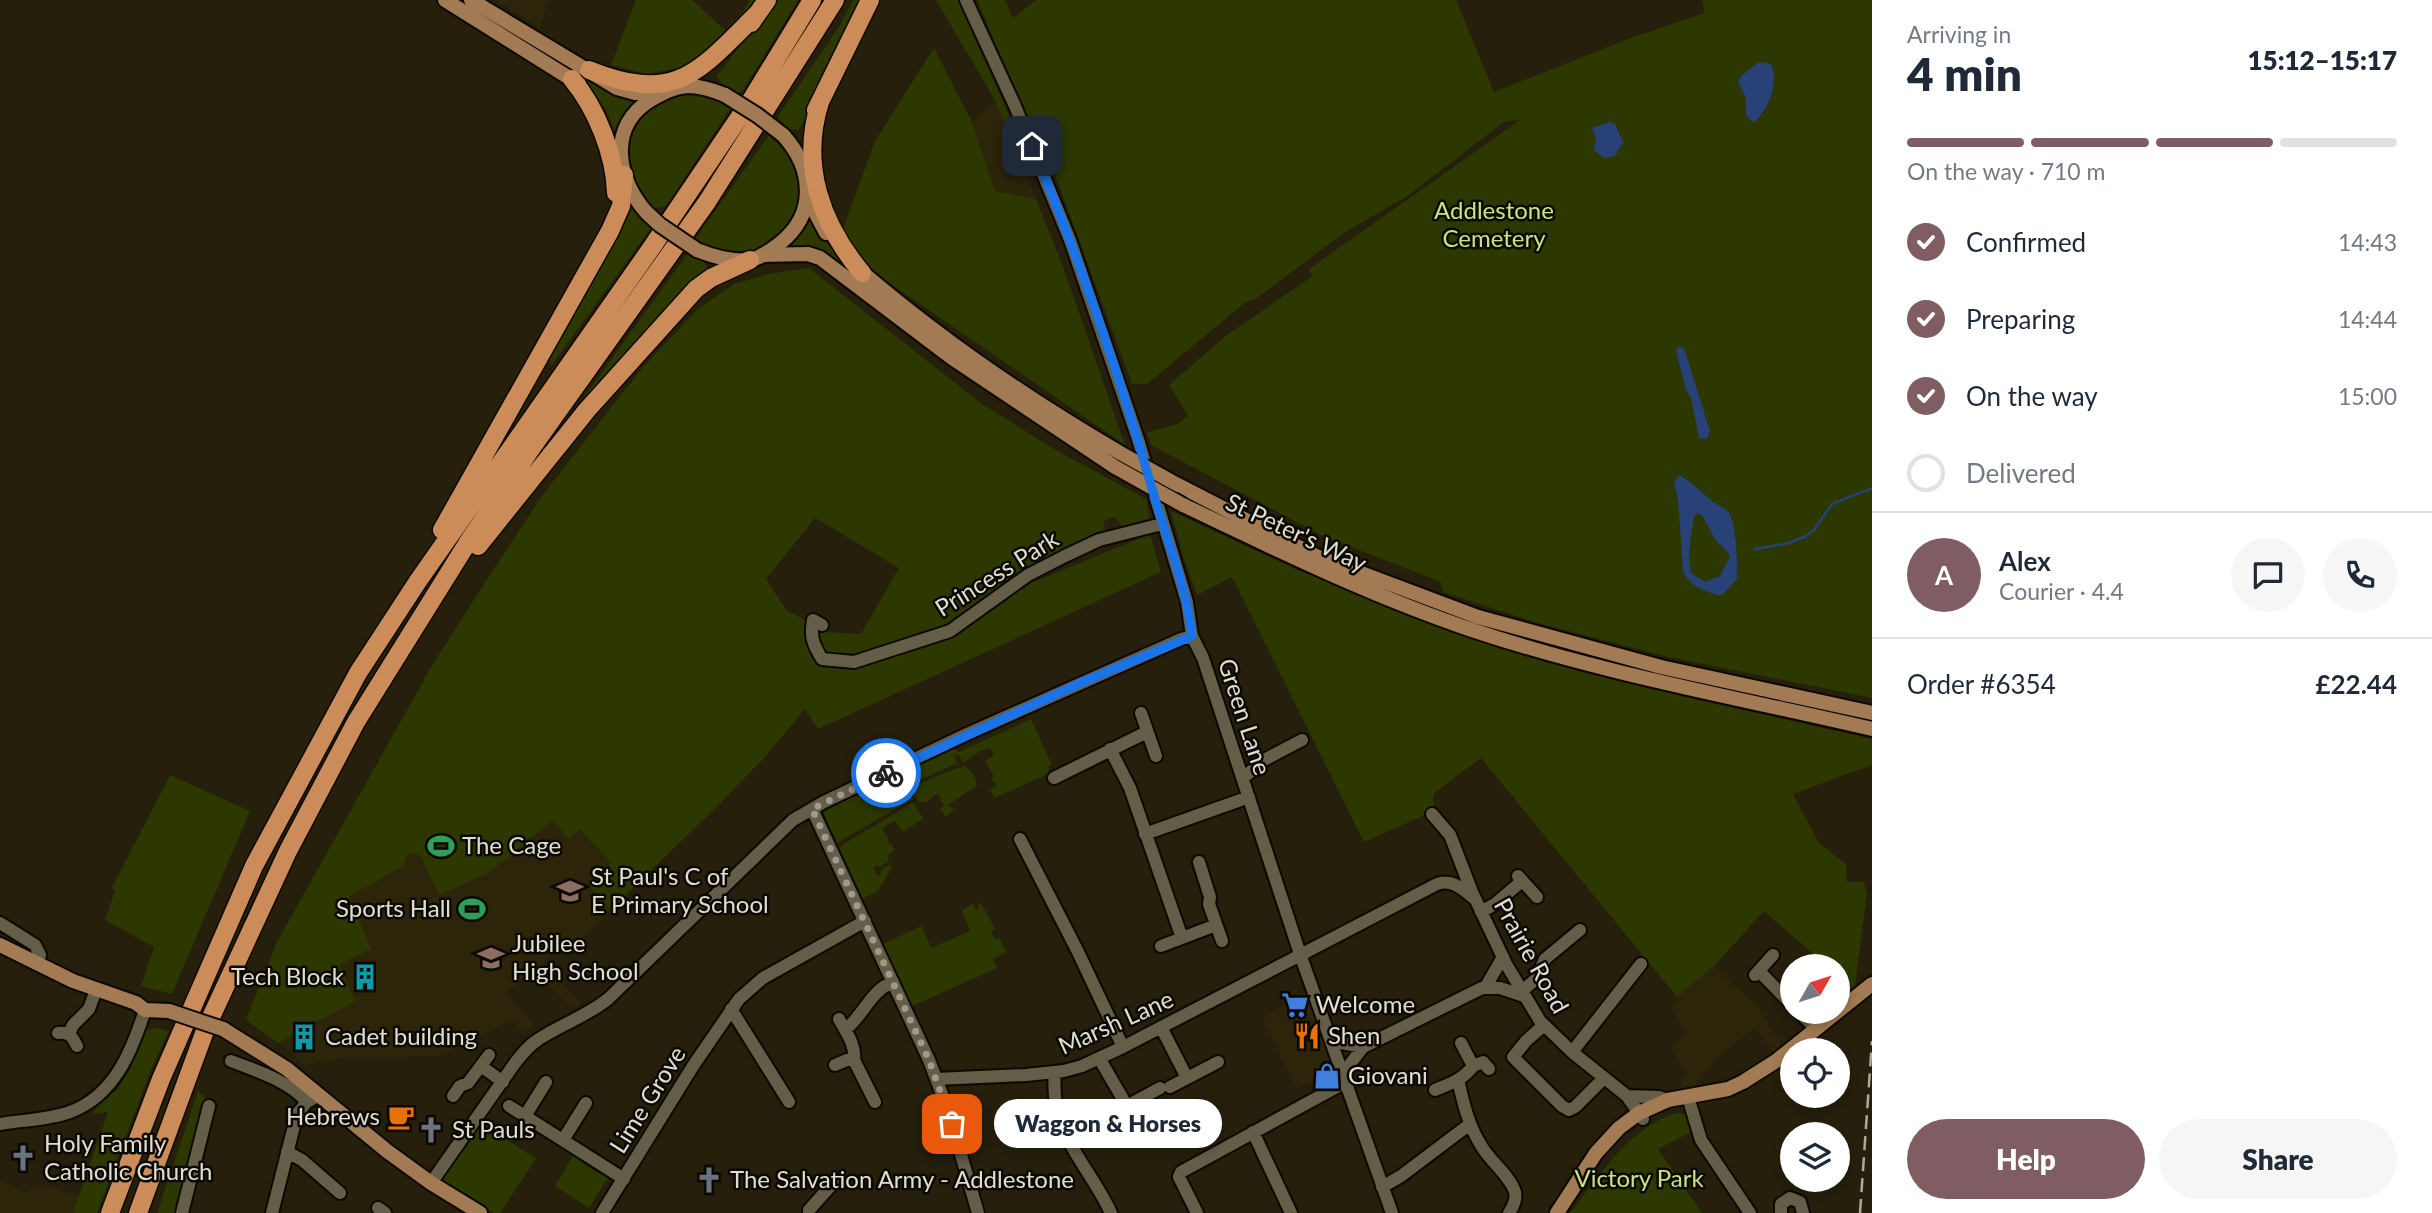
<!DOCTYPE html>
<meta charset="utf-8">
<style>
body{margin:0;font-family:Lato,sans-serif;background:#f6f6f7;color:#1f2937;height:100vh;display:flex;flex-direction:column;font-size:26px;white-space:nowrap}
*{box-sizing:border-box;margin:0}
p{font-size:23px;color:#747a83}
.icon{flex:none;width:38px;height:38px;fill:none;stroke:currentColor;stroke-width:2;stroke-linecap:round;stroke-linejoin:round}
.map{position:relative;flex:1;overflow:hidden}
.details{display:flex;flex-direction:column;background:#fff;width:560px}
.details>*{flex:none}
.needle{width:46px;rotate:51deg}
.tools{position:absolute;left:1780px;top:954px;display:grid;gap:14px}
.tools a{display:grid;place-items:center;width:70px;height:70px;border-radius:50%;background:#fff;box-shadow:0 4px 10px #0003;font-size:35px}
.pin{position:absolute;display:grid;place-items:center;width:60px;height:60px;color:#fff;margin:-30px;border-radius:14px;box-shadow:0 4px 10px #0006}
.courier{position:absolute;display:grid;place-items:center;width:70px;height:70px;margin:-35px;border:5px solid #1a73e8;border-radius:50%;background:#fff;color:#222;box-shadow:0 2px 9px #0007}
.bubble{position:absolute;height:49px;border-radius:24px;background:#fff;box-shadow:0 4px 10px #0003;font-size:23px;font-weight:800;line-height:49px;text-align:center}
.summary em{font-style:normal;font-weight:800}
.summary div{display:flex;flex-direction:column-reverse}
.summary{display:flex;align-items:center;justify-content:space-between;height:119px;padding:0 35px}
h1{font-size:46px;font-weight:800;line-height:52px}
.bar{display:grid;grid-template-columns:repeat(4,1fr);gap:10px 7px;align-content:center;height:84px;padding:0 35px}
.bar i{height:9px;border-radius:5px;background:#e0e1e3}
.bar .selected{background:#7f5d62}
.bar p{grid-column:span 4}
.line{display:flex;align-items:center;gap:18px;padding:0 35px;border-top:2px solid #e0e1e3}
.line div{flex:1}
.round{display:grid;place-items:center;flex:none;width:74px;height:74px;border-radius:37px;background:#f6f6f7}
ol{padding:0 35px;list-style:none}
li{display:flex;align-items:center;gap:21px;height:77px}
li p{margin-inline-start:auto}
li .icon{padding:7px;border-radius:50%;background:#7f5d62;color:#fff;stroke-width:4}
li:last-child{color:#747a83}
li i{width:38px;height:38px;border:4px solid #e0e1e3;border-radius:50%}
.button{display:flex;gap:14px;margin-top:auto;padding:14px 35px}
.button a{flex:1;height:80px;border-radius:42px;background:#7f5d62;color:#fff;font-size:28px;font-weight:800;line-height:80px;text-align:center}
.button a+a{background:#f6f6f7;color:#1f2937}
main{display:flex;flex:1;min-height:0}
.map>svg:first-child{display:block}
</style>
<main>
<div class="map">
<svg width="1872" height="1213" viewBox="0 0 1872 1213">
<rect width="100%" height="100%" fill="#251f0c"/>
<path fill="#2d250a" d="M496,0H548L540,28Z
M995,100L1027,173L1036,199L995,191L972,122Z
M494,567L805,709L764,758L615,907L571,949L554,957L550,955L544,961V967L581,1002L574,1009L533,971L505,993L535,1025L524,1034L511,1020L438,1056L340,1058L305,1066L289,1050L246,1020L277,942L434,662Z
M1714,966L1757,1006L1783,1046L1774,1053L1756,1028L1725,1050L1700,1076L1695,1085L1681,1088L1686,1073L1671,1048L1687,1034L1672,1011L1677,997Z
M1306,993L1337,1080L1319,1091L1313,1081L1298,1088L1294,1084L1262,1016Z
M0,1179L24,1193L38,1184L79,1195L73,1213H0Z"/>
<path fill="#2c3800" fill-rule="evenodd" d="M636,0H692L725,30L742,13L750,0H758L738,26L688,66L647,74L611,65Z
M775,0H798L743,90L738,93L722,84L717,76Z
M853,0H863L803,123L798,130L789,129L777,118L838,28Z
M936,0H958L1017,133L1010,137L995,100Z
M977,0H1005L1013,18L1036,0H1456L1494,92L1628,39L1705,13L1702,0H1872V698L1668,657L1534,622L1443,592L1441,582L1323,536L1151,445L1147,432L1177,424L1188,416L1169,385L1228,334L1313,276L1309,269L1520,120L1504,122L1409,195L1344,233L1257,298L1246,302L1147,384H1132L1046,150L1040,149Z
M934,48L972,122L995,191L1036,199L1064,269L1125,445L882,278L852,252L840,237L875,141Z
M581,72L644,96L617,139L606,109L579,76Z
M696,92L724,101L730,109L665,207L654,208C605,161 627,96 696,92Z
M769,135L790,156L799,175V204L780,238L756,250L723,252L695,239Z
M629,210C639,210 646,221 651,228L551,366L548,345L623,217Z
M810,211L819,232L842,264L841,269L782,251Z
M688,253L705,263L708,269L705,274L547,448Z
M809,268L982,404L1054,449L1146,499L1150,520L1123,527L1114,517L1104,521L1105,531L1037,562L950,625V637L1029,584L1150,534L1161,572L818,729L805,709L764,758L714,810L640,880L612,910L589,886L611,863L580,829L569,839L553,820L489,873L439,895L421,856L412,854L404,859L406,865L349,896L371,949L339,965L355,1001L278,1043L246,1020L277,942L434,662L541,497L643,367L698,309L734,284L768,274ZM815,518L899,568L861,634L827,632L786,610L766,579Z
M1171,511L1298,570L1458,633L1677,695L1872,739V765L1793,794L1819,843L1846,864L1847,882H1864L1867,893L1855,986L1851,988L1838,976V966H1827L1764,911L1714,966L1677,997L1481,758L1433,794L1434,805L1427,814L1364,842L1232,577L1197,595L1184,559Z
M1031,719L1052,765L1048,768L1050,773L995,798L990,790L997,786L991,778L994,776L985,762L994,755L990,748L980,751L963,763L958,754L954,757L958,765H953L913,783L908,780L904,770L954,749L959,752Z
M966,766L975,777L977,786L948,805L954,809L946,817L940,808L944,806L938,793L926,802H918L911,787L954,769Z
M901,772L913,799L837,843L824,814L825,811Z
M170,775L250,811L172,994L141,986L154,947L105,920L115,891L112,888Z
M913,802L923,819L903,832L895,821L885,826L883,830L889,840L888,843L891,844L895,850L888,855L889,861L880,867L878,865L873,868L878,876L882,872L881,870L890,864L892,867L879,890L863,899L839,847Z
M981,903L995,929L991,931L995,939L999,938L1007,952L993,959L997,968L910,1007L882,944L922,926L931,948L970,931L962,910L973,904L976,910L979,908L978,904Z
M158,1028L169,1031L152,1067L97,1213H73L108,1112L92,1114L103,1099L117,1090L129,1071L146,1030Z
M198,1091L205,1097L175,1213H157Z
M1676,1113L1686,1114L1693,1131L1658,1149L1702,1213H1570C1601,1174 1628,1129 1676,1113Z
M480,1122L536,1159L500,1213H494L439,1178Z
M574,1154L580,1157L581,1162L598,1173L603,1172L609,1176L589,1208L555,1186Z"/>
<path fill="#284177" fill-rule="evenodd" d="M1759,62L1771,64C1779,82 1769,110 1754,122C1742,116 1747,110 1746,100C1745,93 1740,88 1738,81L1742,75Z
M1610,122L1615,124L1624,144L1620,146L1615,156L1604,158L1594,150L1596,138L1592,128Z
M1678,347L1684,348L1710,431L1707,439L1699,438L1691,398L1686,390L1676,351Z
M1680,475C1691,482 1700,491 1711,500C1716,505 1725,507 1729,513C1737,524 1737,564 1737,579L1725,592L1719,596C1702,589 1691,588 1683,571L1678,499L1674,481ZM1698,513L1702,515L1716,541L1725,549L1730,557L1720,576L1705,582L1691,573C1687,550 1691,539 1694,516Z"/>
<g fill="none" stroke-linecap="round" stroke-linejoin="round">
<path stroke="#284177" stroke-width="2.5" d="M1755,549L1789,543L1804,537L1813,531L1832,504L1872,488"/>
<g stroke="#0e0900" stroke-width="16">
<path id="minor" d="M966,0L1015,106L1070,240L1138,439L1187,602L1192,636L1203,658L1300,954L1392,1213
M822,625L813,620C810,637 813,644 822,659L854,662L950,631L1028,575L1065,556L1099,540L1162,524
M1141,713L1156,756
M1110,749L1130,788L1182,938
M1242,776L1248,774L1264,760L1302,740
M1054,778L1147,732
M812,809L929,1060L948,1110L978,1213
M1432,814L1450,835L1472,892L1506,964L1540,1021L1572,1052L1627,1096L1643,1119
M1145,834L1249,797
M1020,839L1077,950L1123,1047
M1199,862L1210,897L1209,904L1222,941
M1518,876L1537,897
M1481,912L1495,904L1522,881
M0,923L35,945L40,955L36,964
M1161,946L1216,925
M1760,972L1792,1005
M1755,975L1773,955
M1485,988L1503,957
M1522,991L1536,979L1545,959L1580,930
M731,1009L789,1102
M1799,1012L1816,1029
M839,1019C846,1032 856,1045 854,1060L875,1102
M1544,1025L1526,1041L1513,1057L1562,1106L1569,1110L1575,1107L1604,1078
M1161,1027L1187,1078
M845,1030C863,1016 871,990 893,982
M58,1033C69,1032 72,1036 77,1046
M69,1034L73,1025L89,1009L96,990
M1331,1041L1363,1047
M1572,1052L1641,964
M1099,1058L1127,1106L1160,1088
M231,1061C257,1071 289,1081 307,1102
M835,1065L854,1057
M481,1066L503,1082
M1473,1066L1483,1062L1489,1069
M1055,1072C1049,1135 1087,1161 1111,1213
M1342,1075L1363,1047L1482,988H1500L1524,996
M936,1079L1026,1075L1064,1071L1082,1066L1123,1047L1437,884C1452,878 1464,890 1476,900
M1458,1079C1463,1103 1469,1127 1482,1147C1491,1162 1510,1176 1515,1192C1517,1200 1513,1207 1509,1213
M1170,1087L1218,1062
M1435,1090C1449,1084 1464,1079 1473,1066L1461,1043
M453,1096L460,1086L468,1083L489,1055
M1627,1096L1659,1097L1668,1100
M1688,1097L1701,1140L1750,1213
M509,1106L624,1179
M525,1116L546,1082
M0,1124C23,1120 48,1120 70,1112C114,1096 132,1051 145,1010
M1253,1132L1291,1213
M563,1140L586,1103
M287,1152L302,1160L340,1193
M431,1183L515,1063C522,1054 529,1045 539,1039C562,1024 587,1016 608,999L793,820L824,802L967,734L1181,639L1192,636
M1382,1187L1401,1176L1470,1124
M378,1208L385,1213
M182,1213L209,1106
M272,1213L297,1114L307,1102L319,1095
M602,1213L693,1066L739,999L763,978L865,921
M809,1213V1210L835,1181
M1197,1213L1179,1177L1181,1172L1344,1083
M1781,1213V1204L1790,1198L1800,1202L1803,1213"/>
</g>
<g stroke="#0e0900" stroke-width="18">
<path id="major" d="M445,0L579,84
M471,0L617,88L635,93H662
M808,189L816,214L826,233
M647,213C617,180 606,126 652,99C663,93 674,87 687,86C700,86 713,90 725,95
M697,250C714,257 731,262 750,260C761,258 771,250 779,244C818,214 813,168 783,135
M762,255L808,254L820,258L952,358L1115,467
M855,266C937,337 1029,400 1122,454
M1178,485L1316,556L1478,617L1661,667L1872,713
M1183,505C1279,551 1374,597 1475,631C1605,674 1739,698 1872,729
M0,945L73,981L136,1003L145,1010L169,1011
M223,1029L287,1069L387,1151L431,1183L480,1213
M1557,1213L1596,1153L1619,1128L1639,1113L1668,1100L1728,1089L1743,1082L1776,1061L1872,984"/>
</g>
<g stroke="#0e0900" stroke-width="21">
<path id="highway" d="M751,23L767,0
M589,70C677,105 698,72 758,13
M572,79C596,108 615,154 616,193
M820,102C800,165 821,224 862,273
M816,110L870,0
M442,530L610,231L621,206L624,175
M478,546L587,410L696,289L711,278L750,260
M110,1213L161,1079L254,866L358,673L418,581L652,247L753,97L812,0
M138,1213L206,1028L288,851L356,722L470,539L533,446L707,202L835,0"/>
</g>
<use href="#minor" stroke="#645e49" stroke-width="12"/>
<use href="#major" stroke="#a27a53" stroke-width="14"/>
<use href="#highway" stroke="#cb8c59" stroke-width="18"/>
<path stroke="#ada99b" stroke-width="2.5" stroke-dasharray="14 7" stroke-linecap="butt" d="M1860,1213L1872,1041"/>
<g stroke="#0e0900" stroke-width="18" stroke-linecap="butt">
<path id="major-bridge" d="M725,95L757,115L783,135
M647,213L660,225L697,250
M1122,454L1178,485
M1115,467L1183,505
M169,1011L223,1029"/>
</g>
<use href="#major-bridge" stroke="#a27a53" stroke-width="14"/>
</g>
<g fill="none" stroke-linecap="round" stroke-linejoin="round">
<path stroke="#9f9a8c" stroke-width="7" stroke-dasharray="0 12.6" d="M886,773L812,809L929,1060L952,1124"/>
<path stroke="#1a73e8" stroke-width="9" d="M886,773L1078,684L1192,636C1187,590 1169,546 1156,502C1122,382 1081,262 1032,146"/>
</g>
<defs>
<g id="stadium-bare" transform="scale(2.1)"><path d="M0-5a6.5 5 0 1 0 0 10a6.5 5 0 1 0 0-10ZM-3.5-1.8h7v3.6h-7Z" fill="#2e9e5b" stroke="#0c0903" stroke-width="2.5" paint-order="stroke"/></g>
<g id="school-bare" transform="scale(2.1)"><path d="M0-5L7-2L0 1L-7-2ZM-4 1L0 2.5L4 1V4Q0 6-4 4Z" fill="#8d6e63" stroke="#0c0903" stroke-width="2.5" paint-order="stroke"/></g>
<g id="building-bare" transform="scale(2.1)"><path d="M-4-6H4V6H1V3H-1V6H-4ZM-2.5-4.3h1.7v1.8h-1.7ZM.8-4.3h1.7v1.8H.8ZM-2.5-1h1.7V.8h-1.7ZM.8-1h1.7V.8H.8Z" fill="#0f9aa8" stroke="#0c0903" stroke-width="2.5" paint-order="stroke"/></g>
<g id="supermarket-bare" transform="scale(2.1)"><path d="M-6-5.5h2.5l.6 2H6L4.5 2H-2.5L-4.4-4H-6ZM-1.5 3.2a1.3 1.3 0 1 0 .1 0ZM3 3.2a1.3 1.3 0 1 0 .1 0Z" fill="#3f7fe0" stroke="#0c0903" stroke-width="2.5" paint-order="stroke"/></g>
<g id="restaurant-bare" transform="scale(2.1)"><path d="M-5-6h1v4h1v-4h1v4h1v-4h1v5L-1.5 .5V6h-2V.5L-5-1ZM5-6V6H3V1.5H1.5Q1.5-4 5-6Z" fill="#e8710a" stroke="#0c0903" stroke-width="2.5" paint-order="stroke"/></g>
<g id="shop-bare" transform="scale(2.1)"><path d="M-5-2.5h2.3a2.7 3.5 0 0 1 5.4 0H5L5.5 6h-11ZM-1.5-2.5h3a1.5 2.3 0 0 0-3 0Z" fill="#3f7fe0" stroke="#0c0903" stroke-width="2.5" paint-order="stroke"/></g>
<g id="cafe-bare" transform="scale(2.1)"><path d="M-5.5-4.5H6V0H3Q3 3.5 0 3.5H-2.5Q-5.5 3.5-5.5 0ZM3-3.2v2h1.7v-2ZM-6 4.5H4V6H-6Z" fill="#e8710a" stroke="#0c0903" stroke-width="2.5" paint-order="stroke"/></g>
<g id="church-bare" transform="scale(2.1)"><path d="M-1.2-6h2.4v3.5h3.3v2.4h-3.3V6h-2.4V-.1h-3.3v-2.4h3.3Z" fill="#6b7280" stroke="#0c0903" stroke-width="2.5" paint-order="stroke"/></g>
</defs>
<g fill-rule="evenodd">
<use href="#stadium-bare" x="441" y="846"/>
<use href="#school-bare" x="570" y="891"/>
<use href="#stadium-bare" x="472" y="909"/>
<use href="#school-bare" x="491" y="958"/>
<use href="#building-bare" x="365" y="977"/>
<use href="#supermarket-bare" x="1295" y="1005"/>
<use href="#restaurant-bare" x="1307" y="1036"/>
<use href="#building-bare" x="304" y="1037"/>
<use href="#shop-bare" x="1327" y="1076"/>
<use href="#cafe-bare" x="401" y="1117"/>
<use href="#church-bare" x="431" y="1130"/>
<use href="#church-bare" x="23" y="1158"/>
<use href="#church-bare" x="709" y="1180"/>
</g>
<g text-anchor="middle" stroke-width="5" stroke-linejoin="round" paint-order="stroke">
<g font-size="24" fill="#c8e482" stroke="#0c0903">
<text x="1494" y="219">Addlestone<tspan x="1494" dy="28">Cemetery</tspan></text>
<text x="1639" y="1187">Victory Park</text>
</g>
<g font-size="24" fill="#e0ddd1" stroke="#0c0903">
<text transform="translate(1296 533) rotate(25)" y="8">St Peter's Way</text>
<text transform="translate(997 574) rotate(-32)" y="8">Princess Park</text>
<text transform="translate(1244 717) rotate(72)" y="8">Green Lane</text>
<text transform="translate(1531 956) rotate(61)" y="8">Prairie Road</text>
<text transform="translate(1116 1023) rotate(-24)" y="8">Marsh Lane</text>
<text transform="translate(648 1100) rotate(-58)" y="8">Lime Grove</text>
</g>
<g font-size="24" fill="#e0ddd1" stroke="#0c0903" text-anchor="start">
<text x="462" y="854">The Cage</text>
<text x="591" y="885">St Paul's C of<tspan x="591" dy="28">E Primary School</tspan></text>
<text x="451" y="917" text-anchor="end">Sports Hall</text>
<text x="512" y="952">Jubilee<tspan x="512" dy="28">High School</tspan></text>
<text x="344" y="985" text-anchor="end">Tech Block</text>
<text x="1316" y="1013">Welcome</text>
<text x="1328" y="1044">Shen</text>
<text x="325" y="1045">Cadet building</text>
<text x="1348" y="1084">Giovani</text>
<text x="380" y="1125" text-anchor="end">Hebrews</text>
<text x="452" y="1138">St Pauls</text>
<text x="44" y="1152">Holy Family<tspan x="44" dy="28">Catholic Church</tspan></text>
<text x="730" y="1188">The Salvation Army - Addlestone</text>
</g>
</g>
</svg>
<div class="tools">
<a><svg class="needle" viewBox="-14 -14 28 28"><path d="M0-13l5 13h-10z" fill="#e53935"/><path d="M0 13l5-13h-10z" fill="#747a83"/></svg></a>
<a><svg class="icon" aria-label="locate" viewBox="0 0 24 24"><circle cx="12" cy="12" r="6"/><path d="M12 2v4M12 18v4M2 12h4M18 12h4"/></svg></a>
<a><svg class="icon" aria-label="layers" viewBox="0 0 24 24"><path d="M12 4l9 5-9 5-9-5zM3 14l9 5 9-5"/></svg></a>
</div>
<div class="pin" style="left:952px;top:1124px;background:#ea580c"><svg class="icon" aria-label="bag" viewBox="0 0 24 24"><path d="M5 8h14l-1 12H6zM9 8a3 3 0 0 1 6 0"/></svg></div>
<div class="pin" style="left:1032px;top:146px;background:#1f2937"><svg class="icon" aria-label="home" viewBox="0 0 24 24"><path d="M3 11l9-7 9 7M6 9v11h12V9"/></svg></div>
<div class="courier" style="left:886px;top:773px"><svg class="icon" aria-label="bike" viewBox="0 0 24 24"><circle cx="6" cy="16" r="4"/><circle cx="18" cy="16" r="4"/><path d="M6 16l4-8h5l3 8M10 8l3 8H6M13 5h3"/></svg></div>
<div class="bubble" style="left:994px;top:1099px;width:228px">Waggon &amp; Horses</div>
</div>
<section class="details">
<div class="summary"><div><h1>4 min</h1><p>Arriving in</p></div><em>15:12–15:17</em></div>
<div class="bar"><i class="selected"></i><i class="selected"></i><i class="selected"></i><i></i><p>On the way · 710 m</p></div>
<ol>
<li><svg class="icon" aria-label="check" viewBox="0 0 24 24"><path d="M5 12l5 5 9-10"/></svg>Confirmed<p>14:43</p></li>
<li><svg class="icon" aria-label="check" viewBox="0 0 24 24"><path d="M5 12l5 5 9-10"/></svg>Preparing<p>14:44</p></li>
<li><svg class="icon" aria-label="check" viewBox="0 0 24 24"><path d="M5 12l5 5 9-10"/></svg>On the way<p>15:00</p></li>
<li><i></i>Delivered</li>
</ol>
<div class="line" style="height:126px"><b class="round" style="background:#7f5d62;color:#fff">A</b><div><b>Alex</b><p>Courier · 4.4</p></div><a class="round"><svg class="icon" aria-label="chat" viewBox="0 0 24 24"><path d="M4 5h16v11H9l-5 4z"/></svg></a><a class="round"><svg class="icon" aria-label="phone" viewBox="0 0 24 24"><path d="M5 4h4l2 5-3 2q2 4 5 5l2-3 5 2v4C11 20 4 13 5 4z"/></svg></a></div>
<div class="line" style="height:91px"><div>Order #6354</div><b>£22.44</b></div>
<div class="button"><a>Help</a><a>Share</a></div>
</section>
</main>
